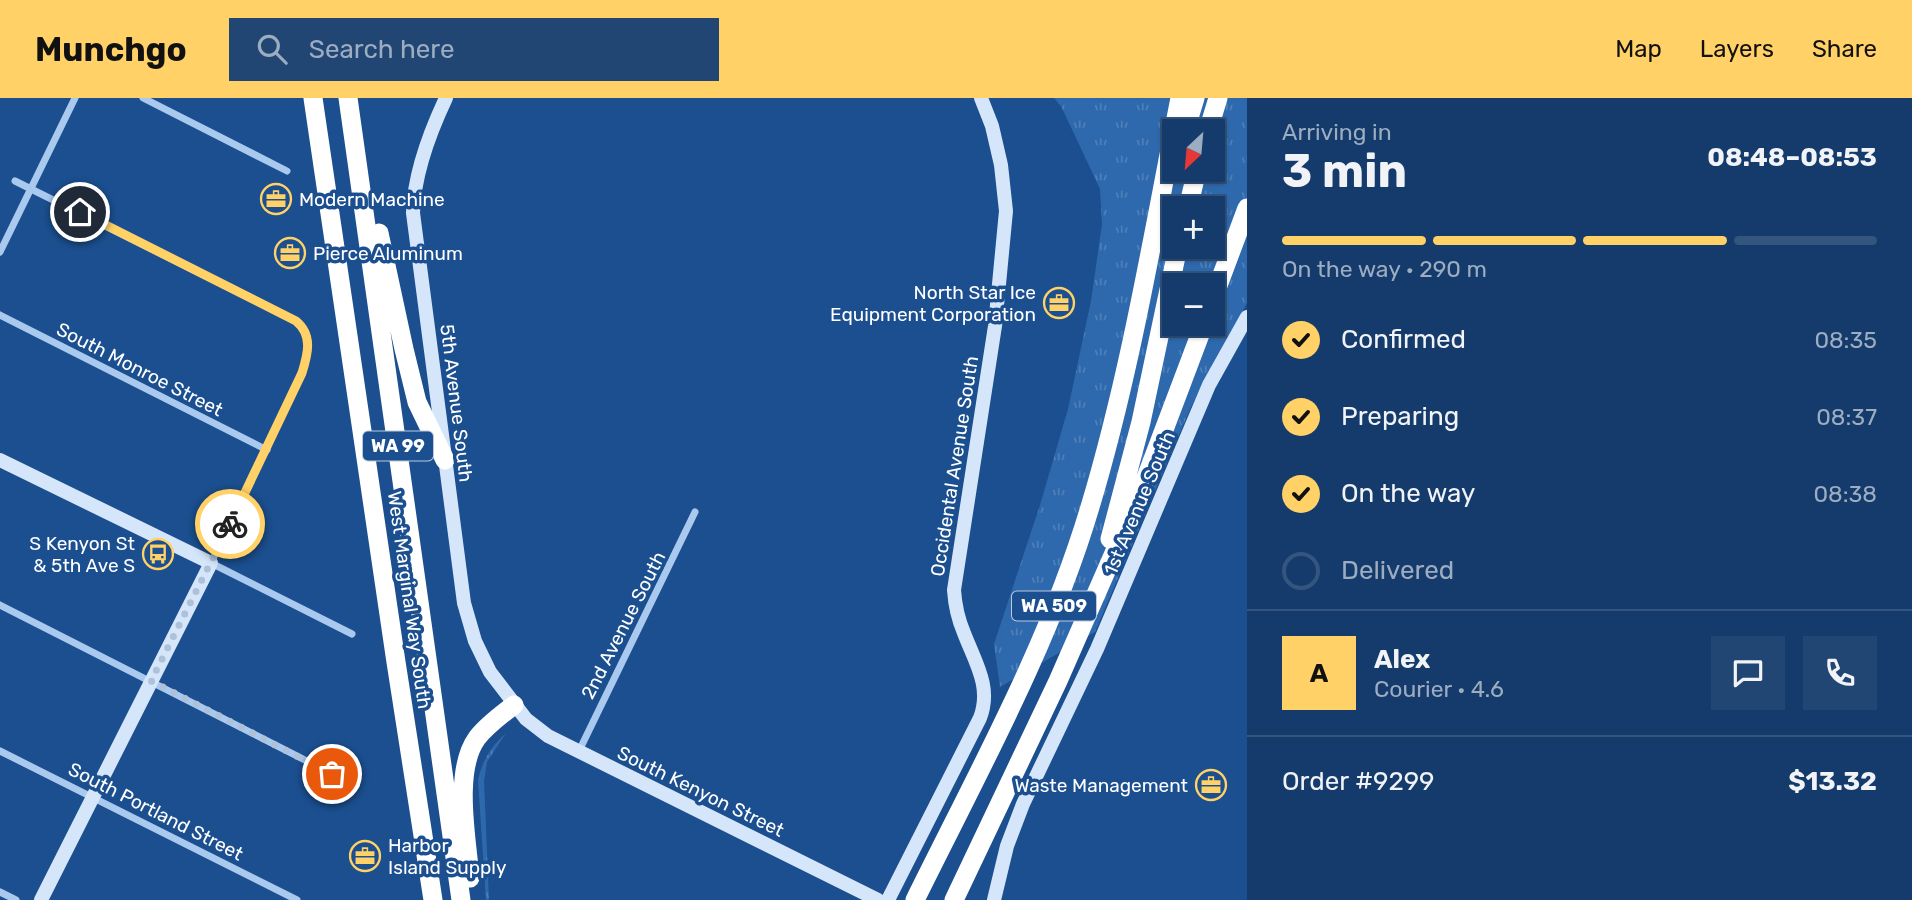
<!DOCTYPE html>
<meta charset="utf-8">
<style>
body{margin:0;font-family:Rubik,sans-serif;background:#214673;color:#f1f3f6;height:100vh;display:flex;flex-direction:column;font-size:26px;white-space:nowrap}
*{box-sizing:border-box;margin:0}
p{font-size:23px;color:#9dadc1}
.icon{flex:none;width:38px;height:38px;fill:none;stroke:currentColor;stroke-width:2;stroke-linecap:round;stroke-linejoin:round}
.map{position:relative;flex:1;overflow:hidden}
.details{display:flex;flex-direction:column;background:#143b6b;width:665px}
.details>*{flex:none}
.needle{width:46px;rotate:206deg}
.controls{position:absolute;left:1162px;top:21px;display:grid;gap:14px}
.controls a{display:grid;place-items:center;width:63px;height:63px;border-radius:0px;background:#143b6b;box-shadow:0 2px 5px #0004,0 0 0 2px #33557e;font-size:35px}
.pin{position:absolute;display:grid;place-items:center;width:60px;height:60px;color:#fff;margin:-30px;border:4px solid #fff;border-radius:50%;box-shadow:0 2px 7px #0007}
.courier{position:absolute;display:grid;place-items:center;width:70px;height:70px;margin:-35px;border:5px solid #ffd166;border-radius:50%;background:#fff;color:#222;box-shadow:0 2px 9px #0007}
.summary em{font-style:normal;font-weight:700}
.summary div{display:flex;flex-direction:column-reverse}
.summary{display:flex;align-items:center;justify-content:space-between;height:119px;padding:0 35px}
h1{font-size:46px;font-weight:700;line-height:52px}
.bar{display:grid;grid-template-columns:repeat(4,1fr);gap:10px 7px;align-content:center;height:84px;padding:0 35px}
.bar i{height:9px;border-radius:5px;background:#33557e}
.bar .selected{background:#ffd166}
.bar p{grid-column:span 4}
.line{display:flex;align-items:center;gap:18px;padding:0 35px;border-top:2px solid #33557e}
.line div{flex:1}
.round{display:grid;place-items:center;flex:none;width:74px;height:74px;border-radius:0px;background:#214673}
ol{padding:0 35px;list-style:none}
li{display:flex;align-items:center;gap:21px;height:77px}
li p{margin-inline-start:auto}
li .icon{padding:7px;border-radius:50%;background:#ffd166;color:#111;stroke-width:4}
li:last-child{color:#9dadc1}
li i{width:38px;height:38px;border:4px solid #33557e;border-radius:50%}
header{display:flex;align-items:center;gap:42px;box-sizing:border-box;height:98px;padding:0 35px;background:#ffd166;color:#111}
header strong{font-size:33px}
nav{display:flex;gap:38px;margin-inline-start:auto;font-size:24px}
.search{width:490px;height:63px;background:#214673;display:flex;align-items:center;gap:18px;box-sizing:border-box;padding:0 24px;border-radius:0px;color:#9dadc1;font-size:26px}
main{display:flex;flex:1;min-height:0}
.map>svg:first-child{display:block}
</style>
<header>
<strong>Munchgo</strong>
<div class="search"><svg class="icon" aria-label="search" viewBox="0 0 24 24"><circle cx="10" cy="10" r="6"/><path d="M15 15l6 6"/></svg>Search here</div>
<nav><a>Map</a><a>Layers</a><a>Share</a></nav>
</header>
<main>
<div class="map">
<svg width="1247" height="802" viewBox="0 0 1247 802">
<defs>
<pattern id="grass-tufts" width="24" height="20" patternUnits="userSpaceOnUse" patternTransform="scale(1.75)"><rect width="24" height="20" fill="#2e69ad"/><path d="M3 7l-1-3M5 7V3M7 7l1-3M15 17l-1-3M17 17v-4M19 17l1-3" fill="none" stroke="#4d80b9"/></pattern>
</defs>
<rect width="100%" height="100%" fill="#1b4f8f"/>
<path fill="url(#grass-tufts)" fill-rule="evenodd" d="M1054,0H1247V205L1191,309L1095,534L1000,589L994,546L1040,407L1068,311L1091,203L1102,126L1100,91L1061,8ZM1174,33H1213V72H1174ZM1174,110H1213V149H1174ZM1174,187H1213V226H1174Z
M506,635L487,664L484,683L489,802H486L478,682C483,661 491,649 506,635Z"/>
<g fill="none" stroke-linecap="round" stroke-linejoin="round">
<path stroke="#a9c9ee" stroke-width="7" d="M143,0L287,73
M15,83L296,223C314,237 308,256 302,275L211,465L352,536
M0,154L75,0
M0,217L267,352
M0,507L356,688
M0,653L297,802
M579,653L695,414
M0,794L16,802"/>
<path stroke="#d6e6fa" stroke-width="14" d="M446,0C429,36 414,76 413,115L464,505L475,543L490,574L526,621L548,638L878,802
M0,362L211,465L41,802
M888,802L980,620C992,589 975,564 964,535C958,521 955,507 954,492L995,228L1006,113L1001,67L992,28L981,0
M994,802L1007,748L1023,706L1097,551L1209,287L1247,219"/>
<path stroke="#fff" stroke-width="19" d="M313,0L396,564L433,802
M348,0L461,802
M1185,33L1195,0
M1208,33L1218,0
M1188,110L1197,72
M379,135L404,251L417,304L445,362
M1213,201L1247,110
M1110,441L1141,324L1178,149
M470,780C467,741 453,673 477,640C487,627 501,617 514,607
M915,802C978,674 1049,547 1090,409C1130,276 1153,137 1180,0
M954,802L1058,583L1139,398L1204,226"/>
</g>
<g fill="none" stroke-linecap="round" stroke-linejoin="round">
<path stroke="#afc1d8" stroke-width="7" stroke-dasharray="0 12.6" d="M230,426L151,583L332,676"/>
<path stroke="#ffd166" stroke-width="9" d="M80,114L296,223C313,237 308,256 302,275L230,426"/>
</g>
<defs>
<g id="office-ring" transform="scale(1.575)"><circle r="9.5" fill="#1b4f8f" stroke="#ffd166" stroke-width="1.5"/><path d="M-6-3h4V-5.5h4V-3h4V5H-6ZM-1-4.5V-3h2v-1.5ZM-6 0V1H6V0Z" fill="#ffd166"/></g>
<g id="bus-ring" transform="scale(1.575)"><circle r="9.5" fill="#1b4f8f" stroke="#ffd166" stroke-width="1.5"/><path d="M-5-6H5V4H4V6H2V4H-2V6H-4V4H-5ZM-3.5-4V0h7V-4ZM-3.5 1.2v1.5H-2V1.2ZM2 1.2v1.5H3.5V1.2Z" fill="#ffd166"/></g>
</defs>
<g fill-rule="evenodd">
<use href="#office-ring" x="276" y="101"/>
<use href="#office-ring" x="290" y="155"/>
<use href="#office-ring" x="1059" y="205"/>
<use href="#bus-ring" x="158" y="456"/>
<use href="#office-ring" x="1211" y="687"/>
<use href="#office-ring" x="365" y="758"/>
</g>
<g text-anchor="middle" stroke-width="7" stroke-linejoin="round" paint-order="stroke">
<g fill="#1b4f8f" stroke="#bbcadd" stroke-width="2">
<rect x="363" y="333.5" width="70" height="29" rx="5"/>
<rect x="1012" y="493.5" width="84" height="29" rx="5"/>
</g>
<g font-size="18" font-weight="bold" fill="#fff">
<text x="398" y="354">WA 99</text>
<text x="1054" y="514">WA 509</text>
</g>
<g font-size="19" fill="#fff" stroke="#1b4f8f" text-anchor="start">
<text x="299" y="108">Modern Machine</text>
<text x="313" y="162">Pierce Aluminum</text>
<text x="1036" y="201" text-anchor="end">North Star Ice<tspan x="1036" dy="22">Equipment Corporation</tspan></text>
<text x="135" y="452" text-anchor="end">S Kenyon St<tspan x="135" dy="22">&amp; 5th Ave S</tspan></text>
<text x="1188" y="694" text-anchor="end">Waste Management</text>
<text x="388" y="754">Harbor<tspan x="388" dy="22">Island Supply</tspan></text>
</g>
<g font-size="19" fill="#fff" stroke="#1b4f8f">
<text transform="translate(140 271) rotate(27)" y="7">South Monroe Street</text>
<text transform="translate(457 305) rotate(83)" y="7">5th Avenue South</text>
<text transform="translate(954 368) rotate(-81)" y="7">Occidental Avenue South</text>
<text transform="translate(1139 405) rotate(-67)" y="7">1st Avenue South</text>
<text transform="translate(410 502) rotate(82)" y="7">West Marginal Way South</text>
<text transform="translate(623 527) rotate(-63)" y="7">2nd Avenue South</text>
<text transform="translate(701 693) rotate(26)" y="7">South Kenyon Street</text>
<text transform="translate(156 713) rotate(27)" y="7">South Portland Street</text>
</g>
</g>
</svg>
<div class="controls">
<a><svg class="needle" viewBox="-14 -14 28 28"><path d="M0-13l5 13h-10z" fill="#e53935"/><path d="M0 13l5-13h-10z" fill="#9dadc1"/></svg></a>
<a>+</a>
<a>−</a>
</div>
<div class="pin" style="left:332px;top:676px;background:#ea580c"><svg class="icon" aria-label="bag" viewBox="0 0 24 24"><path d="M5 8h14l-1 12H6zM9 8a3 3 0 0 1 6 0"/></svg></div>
<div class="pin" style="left:80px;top:114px;background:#1f2937"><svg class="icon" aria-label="home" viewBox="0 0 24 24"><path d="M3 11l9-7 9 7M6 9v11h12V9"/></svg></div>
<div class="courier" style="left:230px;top:426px"><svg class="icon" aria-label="bike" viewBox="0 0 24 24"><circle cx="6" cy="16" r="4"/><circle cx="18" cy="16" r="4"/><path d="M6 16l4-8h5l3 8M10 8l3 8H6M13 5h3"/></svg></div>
</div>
<section class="details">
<div class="summary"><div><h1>3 min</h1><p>Arriving in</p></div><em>08:48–08:53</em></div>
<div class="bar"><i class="selected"></i><i class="selected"></i><i class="selected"></i><i></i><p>On the way · 290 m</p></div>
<ol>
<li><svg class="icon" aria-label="check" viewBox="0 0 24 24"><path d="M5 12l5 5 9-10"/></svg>Confirmed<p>08:35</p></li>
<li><svg class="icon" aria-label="check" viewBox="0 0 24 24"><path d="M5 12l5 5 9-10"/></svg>Preparing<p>08:37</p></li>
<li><svg class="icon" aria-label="check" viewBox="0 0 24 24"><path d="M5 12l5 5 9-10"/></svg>On the way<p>08:38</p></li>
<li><i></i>Delivered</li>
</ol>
<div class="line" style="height:126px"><b class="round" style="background:#ffd166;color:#111">A</b><div><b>Alex</b><p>Courier · 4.6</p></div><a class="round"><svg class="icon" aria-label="chat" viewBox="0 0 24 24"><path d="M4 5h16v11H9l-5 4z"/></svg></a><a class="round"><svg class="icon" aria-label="phone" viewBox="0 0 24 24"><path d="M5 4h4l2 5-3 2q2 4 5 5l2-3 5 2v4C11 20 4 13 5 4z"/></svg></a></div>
<div class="line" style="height:91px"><div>Order #9299</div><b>$13.32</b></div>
</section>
</main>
